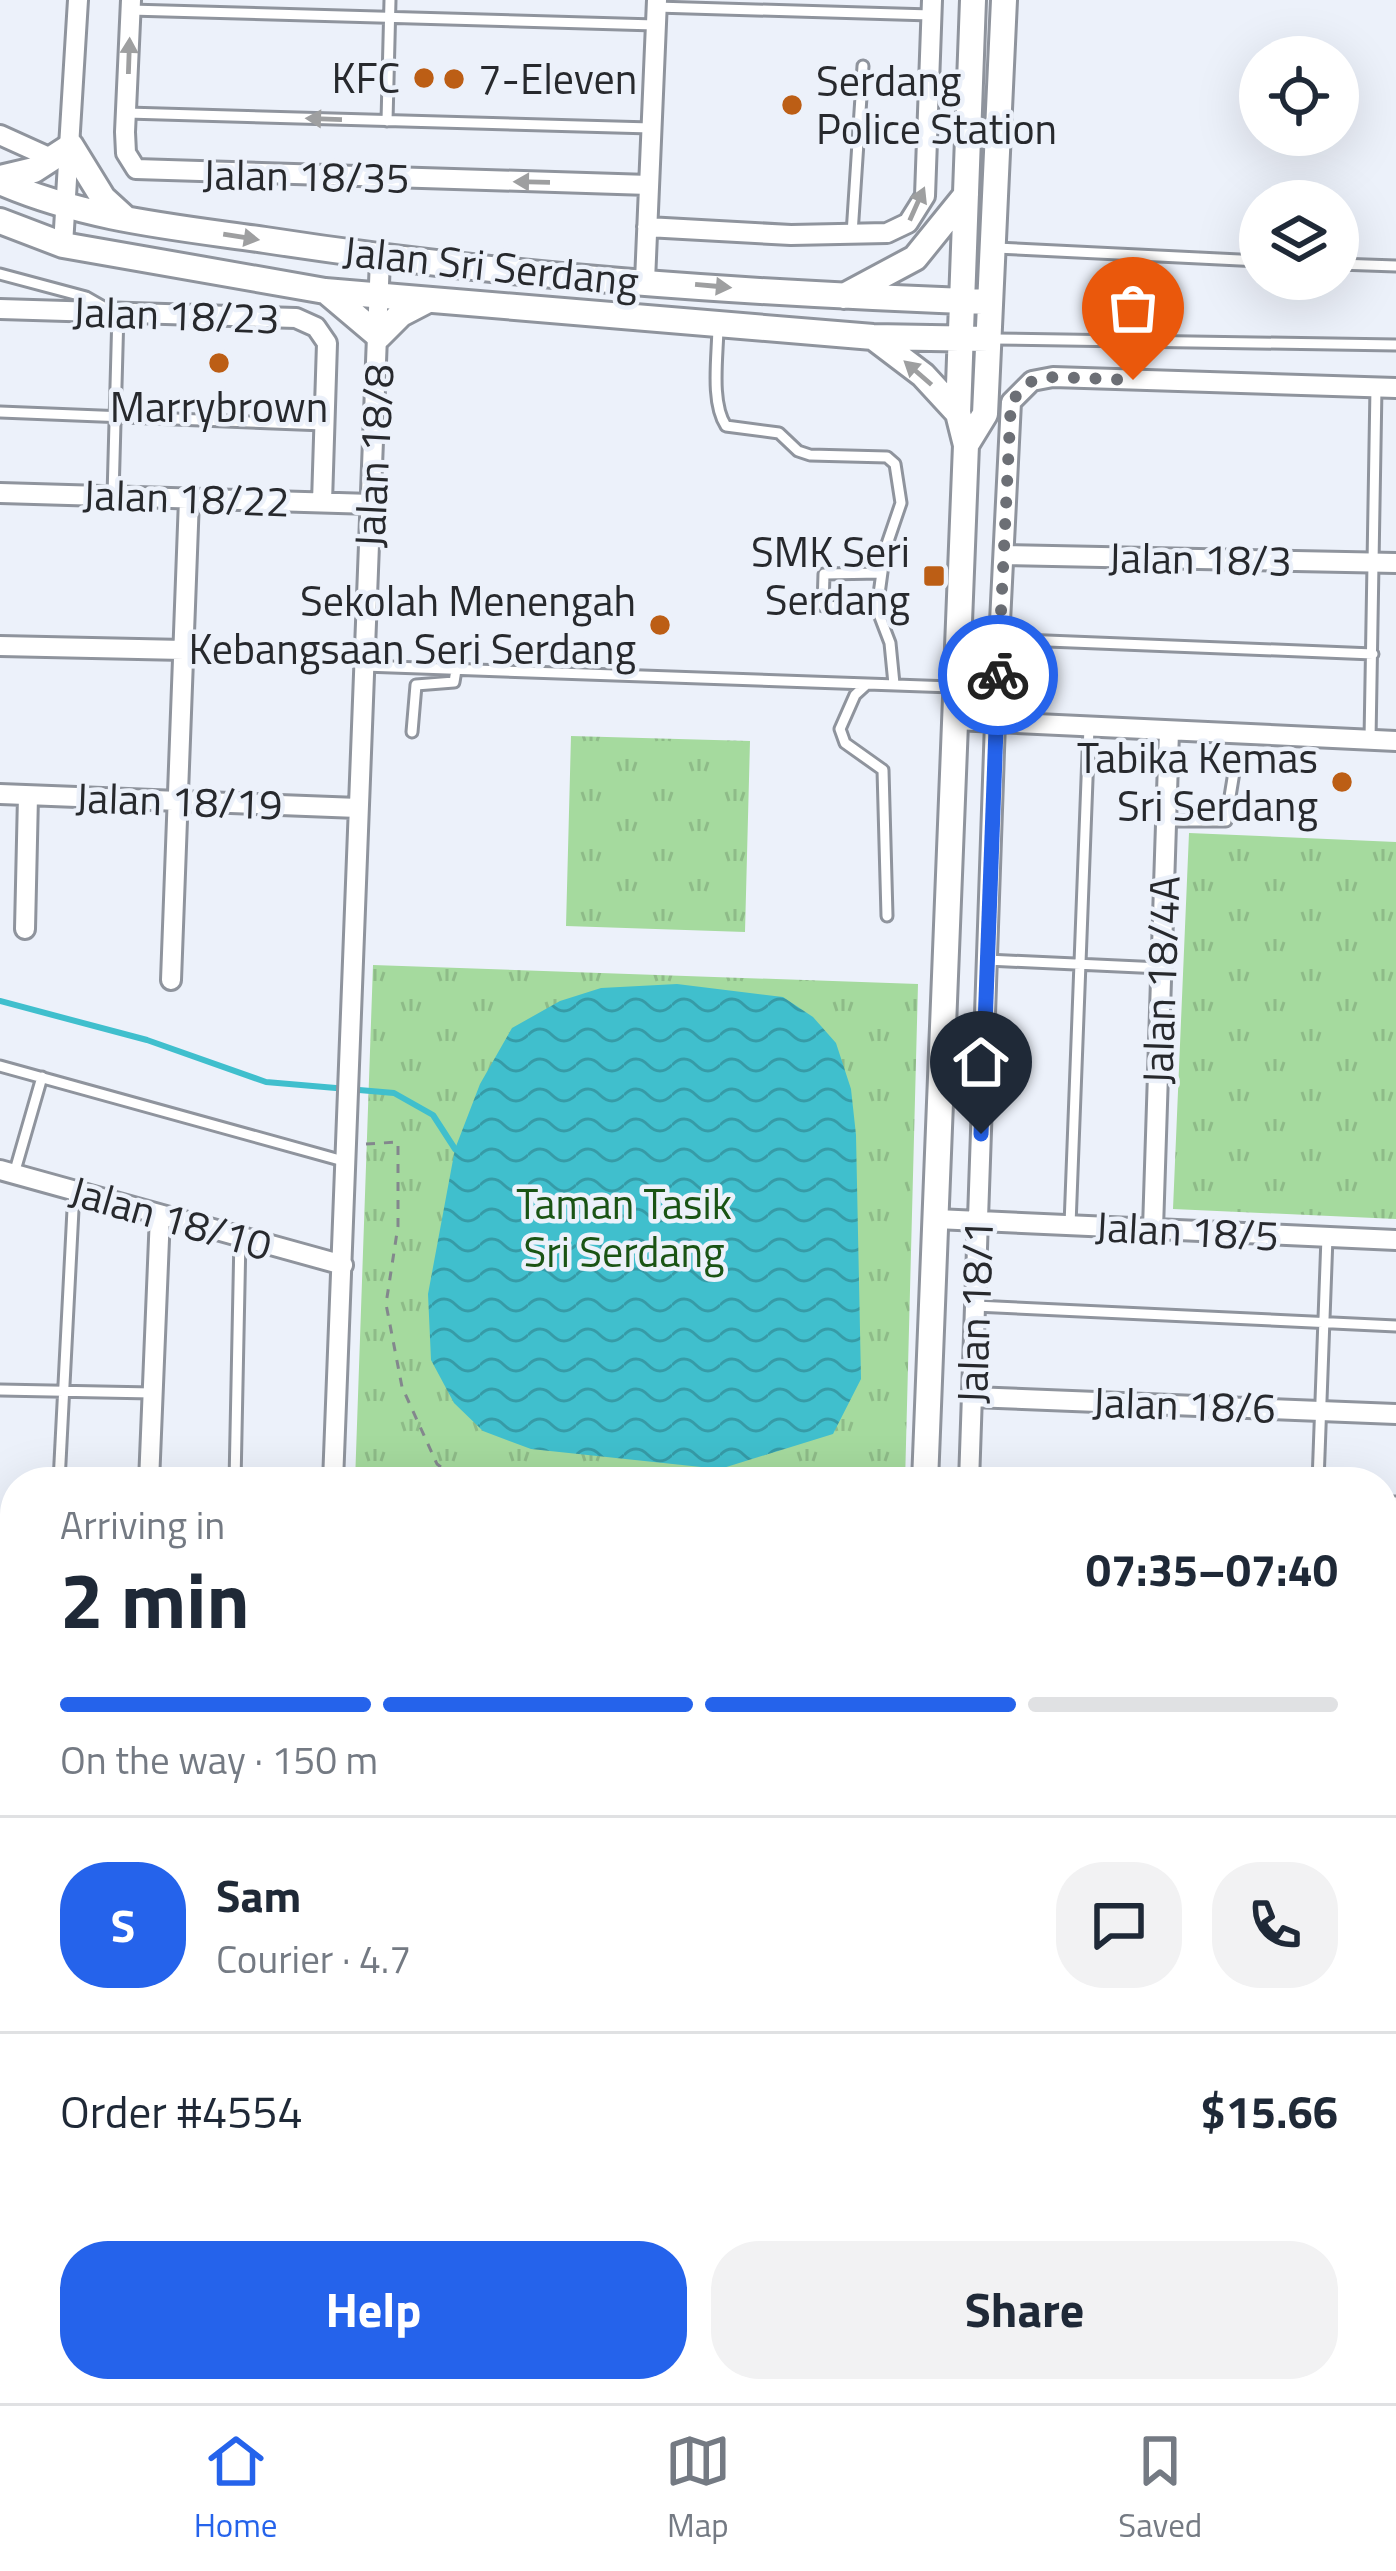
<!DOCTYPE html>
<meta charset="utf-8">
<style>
body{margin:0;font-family:"Titillium Web",sans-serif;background:#f2f2f3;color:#1f2937;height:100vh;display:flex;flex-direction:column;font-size:45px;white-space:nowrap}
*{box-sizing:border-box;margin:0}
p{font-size:39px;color:#747a83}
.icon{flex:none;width:66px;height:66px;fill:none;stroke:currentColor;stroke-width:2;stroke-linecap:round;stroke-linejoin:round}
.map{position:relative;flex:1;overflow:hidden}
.details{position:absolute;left:0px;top:1467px;width:1398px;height:936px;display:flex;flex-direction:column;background:#fff;border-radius:48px 48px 0 0;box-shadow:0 12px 48px #0002}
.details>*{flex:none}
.tools{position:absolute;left:1239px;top:36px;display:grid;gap:24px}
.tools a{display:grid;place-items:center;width:120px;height:120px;border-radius:50%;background:#fff;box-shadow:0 12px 48px #0002;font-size:60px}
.pin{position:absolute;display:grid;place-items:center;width:102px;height:102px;color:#fff;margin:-123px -51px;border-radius:50% 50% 50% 0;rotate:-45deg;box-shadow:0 0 12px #0007}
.pin .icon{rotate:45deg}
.courier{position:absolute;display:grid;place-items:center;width:120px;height:120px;margin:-60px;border:9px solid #2563eb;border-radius:50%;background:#fff;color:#222;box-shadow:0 3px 15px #0007}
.headline em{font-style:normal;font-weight:700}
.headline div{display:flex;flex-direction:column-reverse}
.headline{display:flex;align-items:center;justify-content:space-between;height:204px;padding:0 60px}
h1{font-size:78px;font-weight:700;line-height:90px}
.bar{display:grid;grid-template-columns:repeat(4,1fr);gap:18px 12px;align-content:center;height:144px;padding:0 60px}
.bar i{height:15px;border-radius:9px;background:#e0e1e3}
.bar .selected{background:#2563eb}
.bar p{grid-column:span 4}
.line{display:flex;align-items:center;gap:30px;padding:0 60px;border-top:3px solid #e0e1e3}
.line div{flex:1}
.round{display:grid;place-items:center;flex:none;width:126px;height:126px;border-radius:48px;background:#f2f2f3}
.action{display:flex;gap:24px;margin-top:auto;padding:24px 60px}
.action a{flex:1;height:138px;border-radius:48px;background:#2563eb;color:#fff;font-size:48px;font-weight:700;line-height:138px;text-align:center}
.action a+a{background:#f2f2f3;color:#1f2937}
.menu{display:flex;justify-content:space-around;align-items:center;height:168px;border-top:3px solid #e0e1e3;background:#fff;font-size:33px;color:#747a83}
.menu a{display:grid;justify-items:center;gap:6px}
.menu .selected{color:#2563eb}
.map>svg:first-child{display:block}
</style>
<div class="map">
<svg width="1396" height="2403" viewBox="0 0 1396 2403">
<defs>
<pattern id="park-tufts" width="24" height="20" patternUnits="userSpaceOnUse" patternTransform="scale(3)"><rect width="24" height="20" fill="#a5da9e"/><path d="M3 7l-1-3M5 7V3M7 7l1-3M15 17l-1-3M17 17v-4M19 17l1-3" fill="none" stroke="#8ebb88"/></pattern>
<pattern id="water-waves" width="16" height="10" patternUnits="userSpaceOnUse" patternTransform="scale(3)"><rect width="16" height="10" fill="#40bfcd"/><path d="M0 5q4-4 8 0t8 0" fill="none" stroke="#369ba7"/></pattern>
</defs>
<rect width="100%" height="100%" fill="#ecf1fa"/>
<path fill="url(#park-tufts)" d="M571,736L750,741L745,932L566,926Z
M1189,833L1396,842V1219L1173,1209Z
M373,965L918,984L905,1482H355Z
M15,2352V2388H801L800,2403H0V2365Z"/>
<path fill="#a5da9e" d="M0,2003H15V2155L0,2154Z"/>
<path fill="url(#water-waves)" d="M677,984L783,997L813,1017L836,1043L851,1089L856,1135L861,1379L833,1434L720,1469L531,1449L483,1431L454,1403L431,1360L428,1294L455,1149L480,1084L512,1028L560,1001L601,988Z
M15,2366V2388H152L149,2403H0V2379Z"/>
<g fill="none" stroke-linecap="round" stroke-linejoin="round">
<path stroke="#40bfcd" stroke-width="6" d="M0,1001L147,1040L266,1082L394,1093L433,1115L455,1149"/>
<g stroke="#8f949d" stroke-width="15">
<path id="service" d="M656,7L931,15
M130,10L655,25
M127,113L651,128
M387,121L390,0
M852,234L863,66
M996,248L1260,261
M1338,264L1396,266
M0,274L86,297L107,309
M718,325C718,354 710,402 726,426L779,433L798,451L810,455L887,457L895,464L901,503L885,550L877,609L890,643L894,684
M993,339L1396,345
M0,412L324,425
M113,496L118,312
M877,609L823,606L824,574L881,573
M1000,639L1373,654
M364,666L952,687
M867,684L855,695L840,729L845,743L883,770L887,916
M412,732L416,685L454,682L456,670
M1370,740L1376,387
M1166,821H1226L1235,766
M987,960L1161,968
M0,1066L347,1162
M14,1174L42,1077
M1070,1225L1089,727
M975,1306L1396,1326
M0,1390L152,1393
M59,1482L74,1190
M235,1482L240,1237
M1318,1482L1327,1237
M1383,1502H1396
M0,2190L15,2191
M819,2388V2403
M1204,2388H1240"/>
</g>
<g stroke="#8f949d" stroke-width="24">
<path id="minor" d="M131,0L125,132L126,153L136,169L649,185
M0,135L53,159
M647,227L791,235L887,233L908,223L925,196L932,0
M63,245L78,0
M645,281L657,0
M0,309L296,318L316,327L327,343L322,502
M0,493L372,504
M1004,555L1396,563
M0,646L184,650
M955,720L1396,741
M0,794L358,808
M25,929L28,796
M171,980L189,499
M0,1170L343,1265
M936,1219L1396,1240
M1153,1229L1169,731
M972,1397L1396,1414
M149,1482L160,1215
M333,1482L380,258
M969,1482L995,722L1011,402L1032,381L1053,377L1396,388
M1383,1595L1396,1596
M0,1611H15
M1383,1965L1396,1954
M1383,2367L1396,2376"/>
</g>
<g stroke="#8f949d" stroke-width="30">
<path id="tertiary" d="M0,178L34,170L71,146L103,198L126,219
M0,182C85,219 174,227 265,240C504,277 748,293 989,302
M0,221L63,245L325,291L873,337L988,339
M327,292L379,336L401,314L426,301
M844,296L915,258L966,195
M873,337L923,375L958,413
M966,445L985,414L1004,0
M925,1482L966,445L958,413L973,0
M0,2239H15"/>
</g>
<path stroke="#83878d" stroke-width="3" stroke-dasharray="9 9" stroke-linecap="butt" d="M366,1144L398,1142V1226L386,1304L402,1387L437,1464L460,1482"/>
<use href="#service" stroke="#fff" stroke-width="9"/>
<use href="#minor" stroke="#fff" stroke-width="18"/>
<use href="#tertiary" stroke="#fff" stroke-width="24"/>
</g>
<defs><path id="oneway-solid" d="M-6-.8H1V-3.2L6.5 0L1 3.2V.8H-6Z" transform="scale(3)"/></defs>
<g fill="#9e9fa0">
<use href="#oneway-solid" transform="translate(129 56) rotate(-88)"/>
<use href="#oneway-solid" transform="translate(324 119) rotate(-178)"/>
<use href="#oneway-solid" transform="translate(532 182) rotate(-179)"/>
<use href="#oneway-solid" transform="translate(917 204) rotate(-66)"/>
<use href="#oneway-solid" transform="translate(241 237) rotate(9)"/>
<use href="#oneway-solid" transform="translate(713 286) rotate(5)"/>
<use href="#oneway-solid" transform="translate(918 373) rotate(-139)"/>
</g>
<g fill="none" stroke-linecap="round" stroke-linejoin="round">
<path stroke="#6c6f75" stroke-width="12" stroke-dasharray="0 21.6" d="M998,675L1011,401L1032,381L1053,377L1133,380"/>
<path stroke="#2563eb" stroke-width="15" d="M981,1134L998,675"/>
</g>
<g fill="#bc5e15" stroke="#ecf1fa" stroke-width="4.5">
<circle cx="424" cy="78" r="12"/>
<circle cx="454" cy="79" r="12"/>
<circle cx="792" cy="105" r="12"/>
<circle cx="219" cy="363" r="12"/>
<rect x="922" y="564" width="24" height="24" rx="6"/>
<circle cx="660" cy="625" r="12"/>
<circle cx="1342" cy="782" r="12"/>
</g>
<g text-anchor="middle" stroke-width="9" stroke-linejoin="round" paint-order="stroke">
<g font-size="42" fill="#27292d" stroke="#ecf1fa" text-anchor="end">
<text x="400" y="93">KFC</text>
<text x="478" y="94" text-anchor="start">7-Eleven</text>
<text x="816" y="96" text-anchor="start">Serdang<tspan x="816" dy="48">Police Station</tspan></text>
<text x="219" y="422" text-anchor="middle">Marrybrown</text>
<text x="910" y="567">SMK Seri<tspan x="910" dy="48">Serdang</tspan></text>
<text x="636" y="616">Sekolah Menengah<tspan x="636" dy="48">Kebangsaan Seri Serdang</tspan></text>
<text x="1318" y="773">Tabika Kemas<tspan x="1318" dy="48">Sri Serdang</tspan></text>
</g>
<g font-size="42" fill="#27292d" stroke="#ecf1fa">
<text transform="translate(306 176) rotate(1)" y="15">Jalan 18/35</text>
<text transform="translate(491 266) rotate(6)" y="15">Jalan Sri Serdang</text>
<text transform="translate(176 315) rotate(2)" y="15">Jalan 18/23</text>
<text transform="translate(374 456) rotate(-87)" y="15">Jalan 18/8</text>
<text transform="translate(186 498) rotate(2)" y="15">Jalan 18/22</text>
<text transform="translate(1200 559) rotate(1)" y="15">Jalan 18/3</text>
<text transform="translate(179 801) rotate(2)" y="15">Jalan 18/19</text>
<text transform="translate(1161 980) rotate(-88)" y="15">Jalan 18/4A</text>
<text transform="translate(171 1218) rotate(16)" y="15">Jalan 18/10</text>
<text transform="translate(1187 1231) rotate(3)" y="15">Jalan 18/5</text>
<text transform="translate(975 1312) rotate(-88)" y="15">Jalan 18/1</text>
<text transform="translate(1184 1405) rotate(2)" y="15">Jalan 18/6</text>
</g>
<g font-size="42" fill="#1a5414" stroke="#ecf1fa">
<text x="624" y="1219">Taman Tasik<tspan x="624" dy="48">Sri Serdang</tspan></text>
</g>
</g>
</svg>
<div class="tools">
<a><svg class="icon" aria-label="locate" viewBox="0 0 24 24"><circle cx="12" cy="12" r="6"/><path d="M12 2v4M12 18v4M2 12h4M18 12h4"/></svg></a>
<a><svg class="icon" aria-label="layers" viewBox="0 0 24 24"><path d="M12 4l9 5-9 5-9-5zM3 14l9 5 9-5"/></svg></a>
</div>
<div class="pin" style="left:1133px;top:380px;background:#ea580c"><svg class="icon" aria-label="bag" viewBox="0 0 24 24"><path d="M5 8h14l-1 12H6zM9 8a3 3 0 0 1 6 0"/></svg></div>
<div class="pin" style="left:981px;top:1134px;background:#1f2937"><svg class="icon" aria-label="home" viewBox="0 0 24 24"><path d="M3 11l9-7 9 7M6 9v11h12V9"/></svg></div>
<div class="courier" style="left:998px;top:675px"><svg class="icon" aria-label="bike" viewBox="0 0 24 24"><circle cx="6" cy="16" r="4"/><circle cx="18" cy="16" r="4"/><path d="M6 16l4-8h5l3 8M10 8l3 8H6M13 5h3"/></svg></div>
<section class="details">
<div class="headline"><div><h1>2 min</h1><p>Arriving in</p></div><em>07:35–07:40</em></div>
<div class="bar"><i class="selected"></i><i class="selected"></i><i class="selected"></i><i></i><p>On the way · 150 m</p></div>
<div class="line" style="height:216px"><b class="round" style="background:#2563eb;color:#fff">S</b><div><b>Sam</b><p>Courier · 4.7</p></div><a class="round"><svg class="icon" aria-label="chat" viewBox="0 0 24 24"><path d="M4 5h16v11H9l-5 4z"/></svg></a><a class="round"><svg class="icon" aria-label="phone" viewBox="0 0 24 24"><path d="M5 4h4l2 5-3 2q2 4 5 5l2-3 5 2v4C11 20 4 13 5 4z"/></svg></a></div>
<div class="line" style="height:156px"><div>Order #4554</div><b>$15.66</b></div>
<div class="action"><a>Help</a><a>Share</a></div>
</section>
</div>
<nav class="menu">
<a class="selected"><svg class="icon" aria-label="home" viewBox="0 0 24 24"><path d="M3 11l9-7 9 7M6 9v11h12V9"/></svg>Home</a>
<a><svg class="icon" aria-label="map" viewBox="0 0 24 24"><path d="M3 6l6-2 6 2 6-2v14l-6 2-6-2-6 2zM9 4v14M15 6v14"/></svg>Map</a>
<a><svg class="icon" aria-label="saved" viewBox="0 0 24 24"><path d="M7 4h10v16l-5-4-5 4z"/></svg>Saved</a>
</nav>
